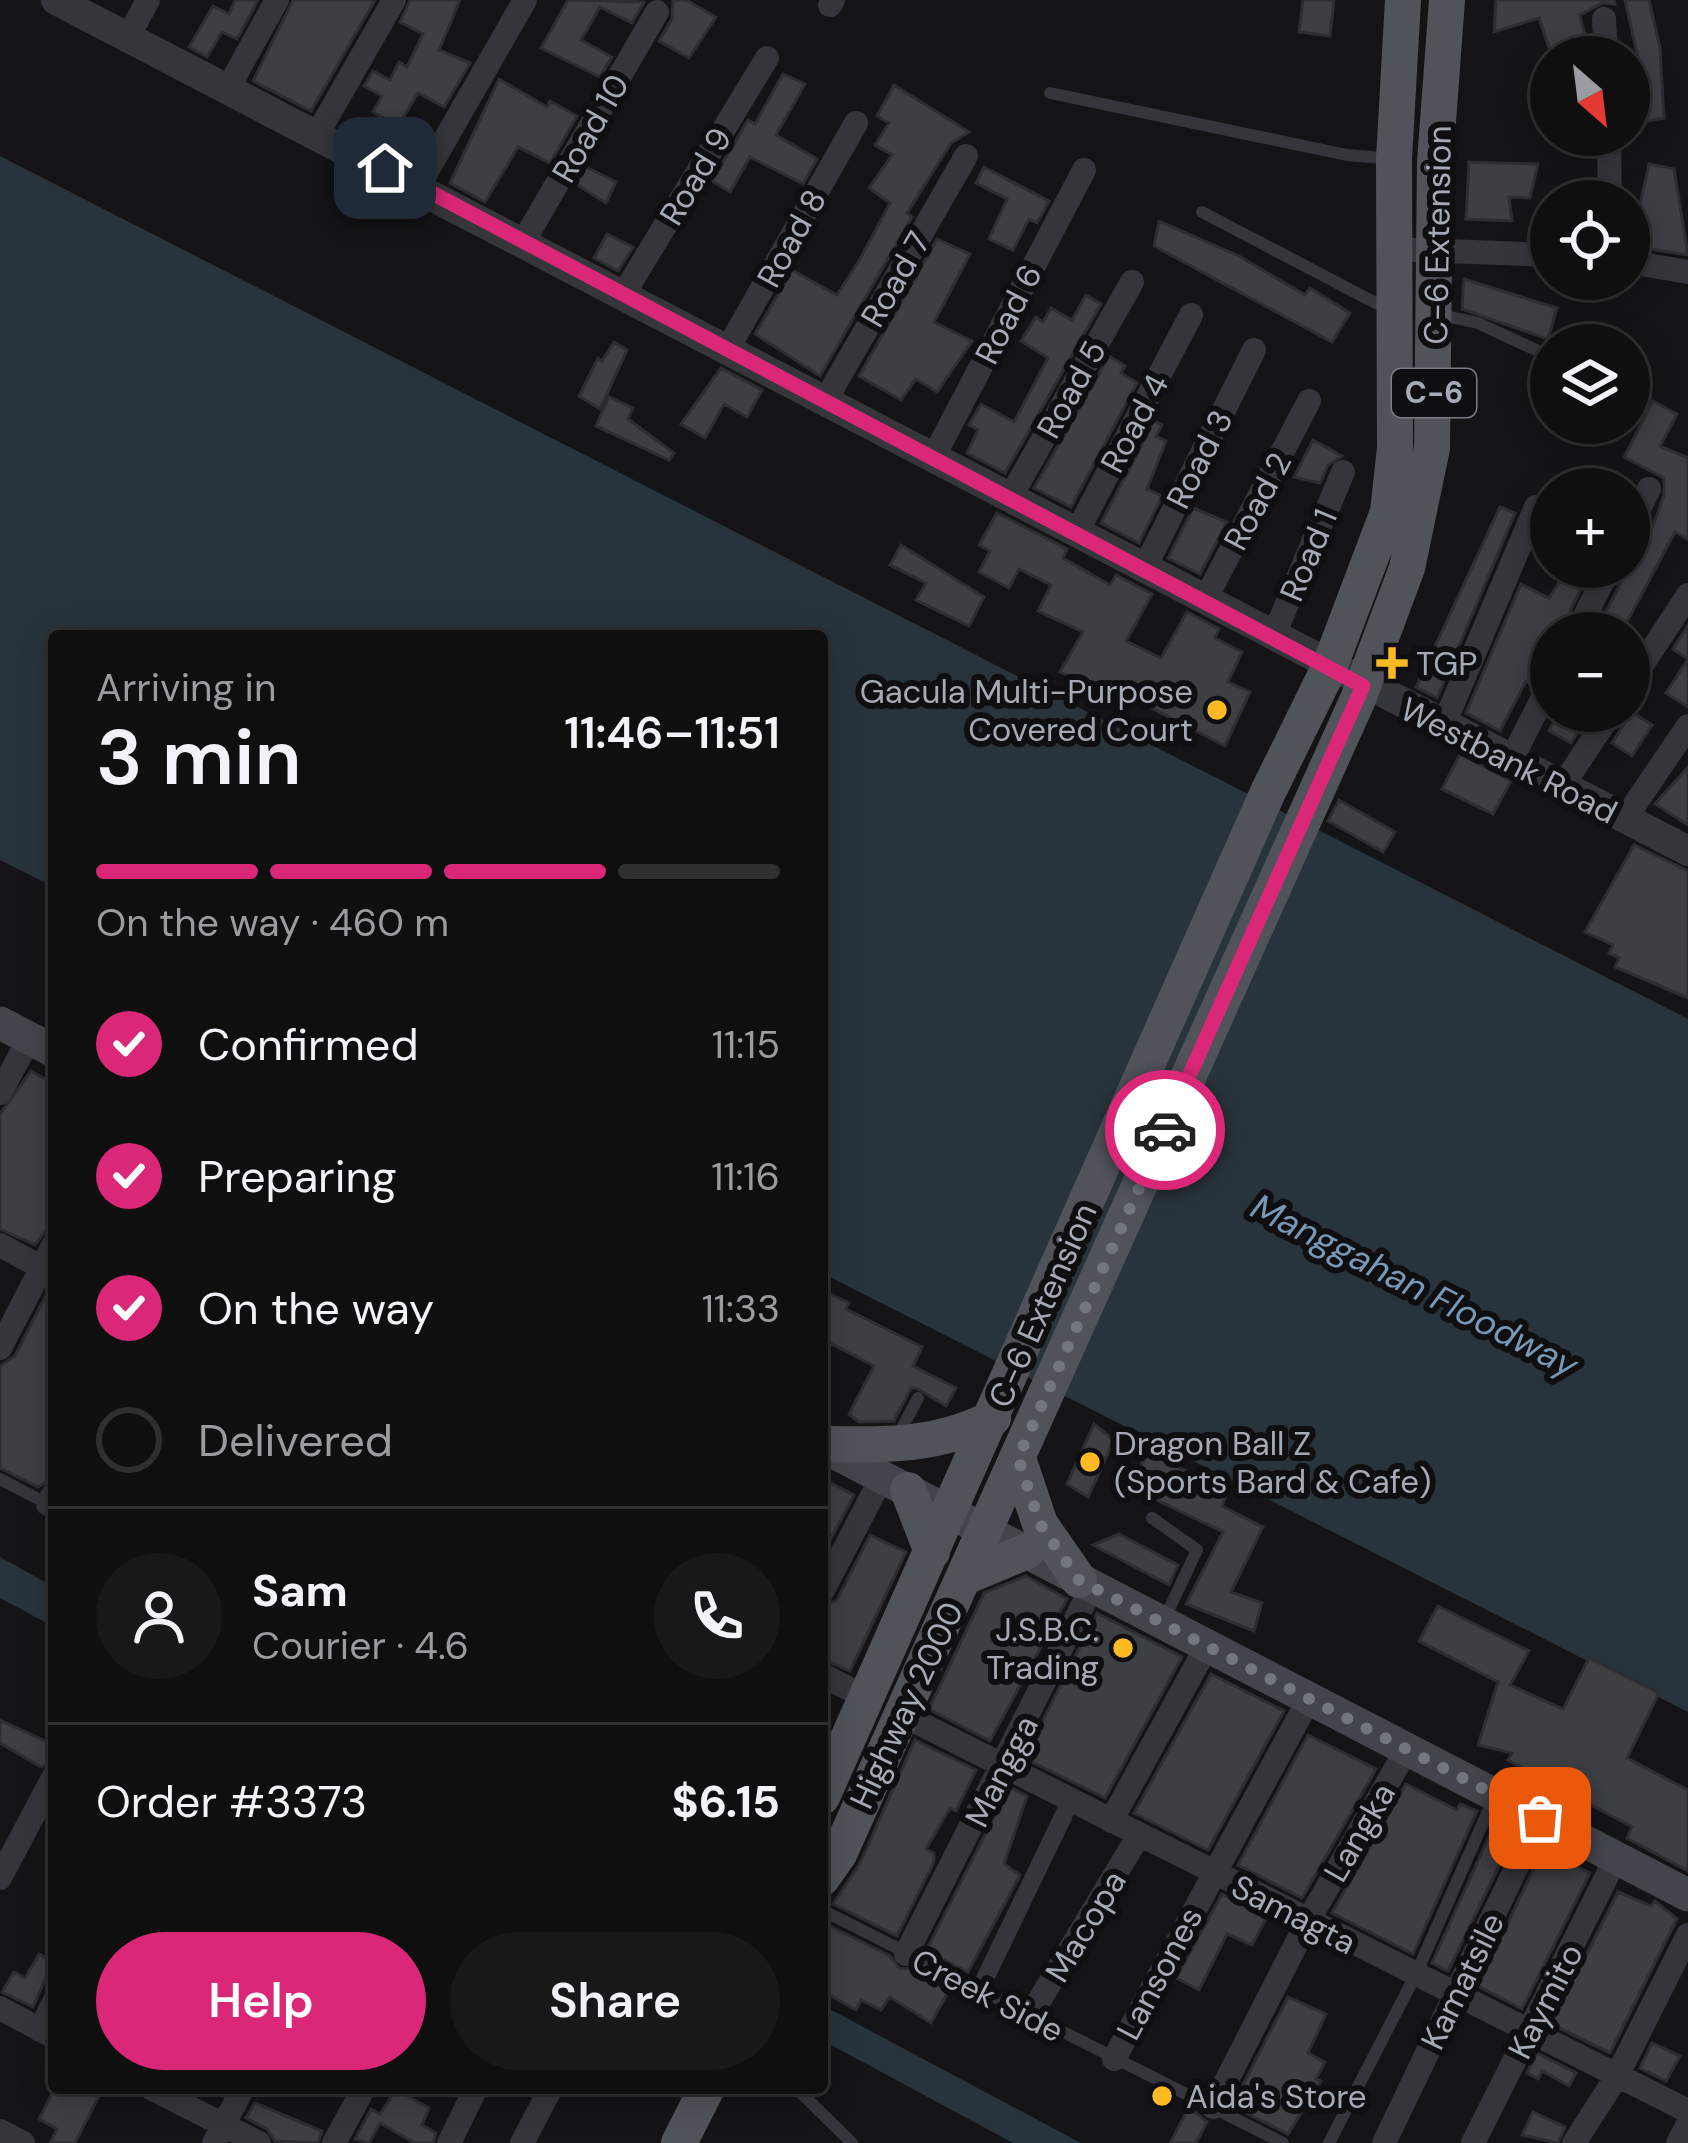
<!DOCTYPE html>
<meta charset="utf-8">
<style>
body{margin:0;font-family:"DM Sans",sans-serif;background:#181819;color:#f1f3f6;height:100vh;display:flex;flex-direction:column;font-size:45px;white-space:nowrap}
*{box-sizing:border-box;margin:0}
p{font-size:39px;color:#9b9c9f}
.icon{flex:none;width:66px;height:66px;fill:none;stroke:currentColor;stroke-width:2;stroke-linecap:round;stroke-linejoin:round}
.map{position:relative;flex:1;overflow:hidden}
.details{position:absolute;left:48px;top:630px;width:780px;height:1464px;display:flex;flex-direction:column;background:#0f0f10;border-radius:12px;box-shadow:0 6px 30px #0003,0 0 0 3px #2f2f30}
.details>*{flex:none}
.needle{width:78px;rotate:152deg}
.buttons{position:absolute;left:1530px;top:36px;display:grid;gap:24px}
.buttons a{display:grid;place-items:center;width:120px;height:120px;border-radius:50%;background:#0f0f10;box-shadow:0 6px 30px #0003,0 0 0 3px #2f2f30;font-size:60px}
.pin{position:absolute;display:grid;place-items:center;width:102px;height:102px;color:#fff;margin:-51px;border-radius:24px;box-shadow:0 6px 18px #0006}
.courier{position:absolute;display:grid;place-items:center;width:120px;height:120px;margin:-60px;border:9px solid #db2777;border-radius:50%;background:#fff;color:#222;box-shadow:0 3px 15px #0007}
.summary em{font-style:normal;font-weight:600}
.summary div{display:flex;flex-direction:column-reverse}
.summary{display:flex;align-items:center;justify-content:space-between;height:204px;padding:0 48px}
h1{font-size:78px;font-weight:600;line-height:90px}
.bar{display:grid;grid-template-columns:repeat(4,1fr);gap:18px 12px;align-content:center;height:144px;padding:0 48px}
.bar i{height:15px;border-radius:9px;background:#2f2f30}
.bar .active{background:#db2777}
.bar p{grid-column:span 4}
.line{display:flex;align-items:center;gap:30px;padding:0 48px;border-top:3px solid #2f2f30}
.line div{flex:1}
.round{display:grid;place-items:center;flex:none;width:126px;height:126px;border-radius:63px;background:#181819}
ol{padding:0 48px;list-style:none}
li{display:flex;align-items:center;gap:36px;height:132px}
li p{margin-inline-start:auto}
li .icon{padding:12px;border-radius:50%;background:#db2777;color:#fff;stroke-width:4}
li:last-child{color:#9b9c9f}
li i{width:66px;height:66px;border:6px solid #2f2f30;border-radius:50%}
.button{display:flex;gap:24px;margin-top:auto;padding:24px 48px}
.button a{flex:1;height:138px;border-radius:72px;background:#db2777;color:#fff;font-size:48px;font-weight:600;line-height:138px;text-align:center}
.button a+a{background:#181819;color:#f1f3f6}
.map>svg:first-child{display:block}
</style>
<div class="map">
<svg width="1688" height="2143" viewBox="0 0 1688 2143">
<rect width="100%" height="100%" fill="#141416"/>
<path fill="#29333b" d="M0,156L1688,1019V1712L822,1273V636H54V887L0,860Z
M0,1557L54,1587V1627L0,1598Z
M822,2005L1081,2143H1013L822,2040Z"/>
<path fill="#3e3f43" stroke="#2e2e32" stroke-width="3" d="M235,0H258L237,39L222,32L207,57L189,47L213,6L229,14Z
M293,0H375L311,111L253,81Z
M410,0H460L439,50L470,63L444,107L418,93L398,126L373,112L382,96L364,86L373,71L390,80L399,62L407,67L423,34L400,22Z
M568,0L644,2L632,23L600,7L581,40L612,57L600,77L541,48Z
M673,0H686L716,17L689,58L659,41L672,19Z
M1303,0H1334L1330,36L1299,32Z
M1496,0H1614L1615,4L1602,3L1580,15L1589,51L1552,57L1539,18L1494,32Z
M1625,0H1649L1660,48L1664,118L1629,124V74L1641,72Z
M783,74L805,84L776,135L817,159L803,184L750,157L730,192L712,181L748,120L755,124Z
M499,79L547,107L550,101L577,116L550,163L518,147L485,202L450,183Z
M894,85L969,132L951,143L907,213L912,217L820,376L755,334L792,270L837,295L860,259L890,203L869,188L892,155L875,145L889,123L877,116Z
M1469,162L1538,164L1530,198L1509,197L1512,221L1466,219Z
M1649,164L1674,169L1688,255L1631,246Z
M586,167L616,182L606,203L576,184Z
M984,167L1049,201L1037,223L1029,219L1013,250L989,239L1007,199L976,183Z
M1159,221L1239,256L1305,295L1310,288L1350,313L1332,342L1154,246Z
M607,234L633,247L618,271L594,258Z
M937,239L970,254L934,322L972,341L937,392L916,379L901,400L859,376Z
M1464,279L1557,308L1548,339L1462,309Z
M1086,295L1101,304L1005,473L967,453L978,430L969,425L981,404L1014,422L1048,358L1021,341L1036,317L1043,322L1051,308L1072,320Z
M614,342L627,350L600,409L579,396L598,358L602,361Z
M1109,356L1125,366L1121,373L1137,383L1071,507L1034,488Z
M721,368L762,390L747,417L724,404L705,438L681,424Z
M609,397L633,408L628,419L674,453L669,460L596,426Z
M1653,401L1677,414L1660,446L1688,458V539L1675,532L1621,633H1595L1629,567V545L1643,553L1664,495V478L1624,457Z
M1154,421L1162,425L1156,436L1166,441L1147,489L1162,496L1139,543L1101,523Z
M1313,440L1342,456L1328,465L1320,483L1294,477Z
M1500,507L1515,513L1437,698L1416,687Z
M1193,508L1227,522L1200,574L1168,558Z
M997,513L1067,549L1063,558L1110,585L1116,575L1152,594L1126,641L1161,658L1187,612L1219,629L1215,638L1242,652L1228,682L1250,692L1225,746L1126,695L1121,704L1060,672L1083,632L1038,611L1051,585L1019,569L1009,588L979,572L990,551L979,545Z
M901,545L984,597L969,626L916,600L926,583L890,565Z
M1569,567H1591L1560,633H1551V663L1545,660L1531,684L1526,681L1500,731L1466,713L1521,584L1549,598Z
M1688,625V707L1666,693L1688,659L1673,649Z
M1559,711H1591L1571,743L1549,731Z
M1632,712L1652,725L1632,756L1612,743Z
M1460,754L1511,781L1493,814L1442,789Z
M1688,767V825L1655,804Z
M1339,800L1395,832L1383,852L1328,821Z
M1634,845L1688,871V998L1615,967L1619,958L1609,953L1613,945L1585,932Z
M31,1071L54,1084V1220L35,1245L0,1229V1114Z
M49,1289H54V1477L38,1487L0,1468V1366L15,1356Z
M822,1290L849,1303L846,1309L922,1347L913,1366L956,1388L946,1406L916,1388H911L894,1421L859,1422L849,1414L874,1366L822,1339Z
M1094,1424L1114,1440L1088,1497L1067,1484Z
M1147,1452L1228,1491L1222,1506L1263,1527L1231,1592L1262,1603L1254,1631L1186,1604L1223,1532L1130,1487Z
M822,1478L854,1495L825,1550L822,1548Z
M1119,1534L1178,1565L1169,1585L1093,1545Z
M870,1535L906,1552L850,1671L822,1659V1608L837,1600Z
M1026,1576L1067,1599L990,1741L929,1709L984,1593Z
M1438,1606L1529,1651L1510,1685L1563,1709L1589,1658L1659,1693L1627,1758L1688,1790V1871L1627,1838L1632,1827L1508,1760L1512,1753L1478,1745L1498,1682L1419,1641Z
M1097,1613L1182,1657L1105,1798L1024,1758Z
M1211,1674L1284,1711L1208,1850L1134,1813Z
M0,1720L54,1745V1760L41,1767L0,1743Z
M1308,1735L1376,1769L1302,1898L1238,1865Z
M915,1740L976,1770L956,1811L950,1808L926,1849L934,1853V1862L897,1936L833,1904L860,1863Z
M1406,1784L1457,1810L1460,1804L1477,1811L1413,1954L1332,1913Z
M1009,1787L1027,1796L1004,1864L1020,1875L968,1972L926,1951Z
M1495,1823L1515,1833L1448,1971L1432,1963Z
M1543,1849L1590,1873L1522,2009L1478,1986Z
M1618,1892L1651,1906L1655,1901L1677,1919L1610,2053L1551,2024Z
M1222,1894L1267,1917L1252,1945L1227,1934L1199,1990L1176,1978Z
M826,1924L890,1956L900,1969L914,1968L951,1987L931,2023L890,1997L881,2010L861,2000L856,2010L822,1991Z
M39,1954L53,1962L33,2007L2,1992L14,1972L25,1978Z
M1288,1997L1326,2014L1308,2053L1325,2062L1316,2079L1321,2081L1288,2134L1232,2106Z
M1652,2043L1680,2056L1666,2081L1640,2068Z
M1537,2053L1576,2073L1569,2086L1542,2071L1538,2079L1527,2073Z
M55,2088H79L98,2098L75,2143H50L57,2129L39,2119Z
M396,2090L429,2108L422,2125L436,2133L433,2143H415L380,2123L369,2143L355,2139L371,2109L380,2114Z
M255,2103L322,2131L318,2143L275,2141L267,2129L246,2118Z
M1189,2107L1207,2122L1196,2143H1170Z
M1533,2112L1565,2127L1558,2143L1522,2135Z"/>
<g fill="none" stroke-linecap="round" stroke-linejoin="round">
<path stroke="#35363b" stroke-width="12" d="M1050,93L1347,155L1393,159
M1202,212L1389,310
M1441,315L1478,323L1551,357
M896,1439L918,1398
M0,1479L52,1506
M1152,1518L1197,1550L1163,1622
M822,1910L1283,2143
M796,2088L852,2143
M1329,2143L1416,1974L1494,1798"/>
<path stroke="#35363b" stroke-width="18" d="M979,1991L1071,1800"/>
<path stroke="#35363b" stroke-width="24" d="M830,5L833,0
M1604,19L1606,57
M127,39L148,0
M227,90L277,0
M318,133L394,0
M1609,135L1610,201
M419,185L525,0
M522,244L657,12
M1393,249L1551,255
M1629,262L1688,272
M623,295L767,58
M726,352L856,123
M825,401L966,156
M933,458L1084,170
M1011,496L1132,282
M1629,529L1649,489
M1077,532L1191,315
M1144,569L1254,350
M1205,600L1309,401
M1576,633L1610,567
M1273,637L1343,472
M1629,685L1688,595
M1444,724L1536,507
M1512,758L1551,682
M1563,785L1612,711
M1625,819L1688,726
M0,1093L29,1039
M0,1245L52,1273
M0,1348L54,1244
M48,1504L54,1493
M822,1592L882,1477
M822,1675L867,1698
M901,1714L1688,2111
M1111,1821L1207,1646
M0,1878L54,1776
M906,1954L1092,1587
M0,2008L54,2037
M1030,2016L1139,1835
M40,2030L54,2002
M1114,2059L1309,1699
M151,2088L259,2143
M1213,2107L1308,1921L1407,1749
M0,2131L23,2143
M214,2143L243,2088
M334,2143L364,2088
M449,2143L476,2088
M522,2143L551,2088
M1384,2143L1540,1818
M1473,2143L1616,1858
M1574,2143L1617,2076L1688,1935
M1678,2143L1688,2124"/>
<path stroke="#35363b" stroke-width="30" d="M56,0L1688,851"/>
<path stroke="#43454c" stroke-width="33" d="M0,1023L54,1051
M822,1446L1688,1895"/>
<path stroke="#51535b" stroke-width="36" d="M822,1444C885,1445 936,1447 993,1418
M1018,1458L1040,1524L1079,1580
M908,1490L932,1552
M965,1577L1027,1551
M822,1797L1268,792L1329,668L1388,512L1395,448L1394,159L1403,0
M822,1878L839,1854L1358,699L1407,568L1432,448L1435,162L1447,0
M679,2143L707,2088"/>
</g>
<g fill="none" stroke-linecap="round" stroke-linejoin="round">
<path stroke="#72767f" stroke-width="12" stroke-dasharray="0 21.6" d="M1165,1130L1018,1458L1040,1524L1079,1580L1540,1818"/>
<path stroke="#db2777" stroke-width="15" d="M385,168L1363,686L1165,1130"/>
</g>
<g fill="#ffb923" stroke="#0f0f11" stroke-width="4.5">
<path d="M1386 645h12v12h12v12h-12v12h-12v-12h-12v-12h12z"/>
<circle cx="1217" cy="710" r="12"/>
<circle cx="1090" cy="1462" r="12"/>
<circle cx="1123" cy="1648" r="12"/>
<circle cx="1162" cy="2096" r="12"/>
</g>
<g text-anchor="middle" stroke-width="12" stroke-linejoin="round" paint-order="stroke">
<rect fill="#0f0f11" stroke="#787c85" stroke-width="3" x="1392" y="369" width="84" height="48" rx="9"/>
<g font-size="30" font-weight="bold" fill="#a5aab7">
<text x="1434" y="403">C-6</text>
</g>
<g font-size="33" fill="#a5aab7" stroke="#0f0f11">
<text transform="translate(590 128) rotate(-60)" y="12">Road 10</text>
<text transform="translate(695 176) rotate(-59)" y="12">Road 9</text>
<text transform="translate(1437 235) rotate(-89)" y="12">C-6 Extension</text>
<text transform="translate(791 238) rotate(-61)" y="12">Road 8</text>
<text transform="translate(895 279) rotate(-60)" y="12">Road 7</text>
<text transform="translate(1008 314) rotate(-63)" y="12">Road 6</text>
<text transform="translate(1071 389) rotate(-61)" y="12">Road 5</text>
<text transform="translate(1134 423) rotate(-62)" y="12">Road 4</text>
<text transform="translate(1199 459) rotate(-63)" y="12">Road 3</text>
<text transform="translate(1257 501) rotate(-62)" y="12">Road 2</text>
<text transform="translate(1308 555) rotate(-67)" y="12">Road 1</text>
<text transform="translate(1509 760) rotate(27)" y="12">Westbank Road</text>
<text transform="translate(1042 1305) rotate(-66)" y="12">C-6 Extension</text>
<text transform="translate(906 1705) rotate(-65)" y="12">Highway 2000</text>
<text transform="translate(1001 1771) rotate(-63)" y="12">Mangga</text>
<text transform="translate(1359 1832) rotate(-60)" y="12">Langka</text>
<text transform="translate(1294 1914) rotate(27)" y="12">Samagta</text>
<text transform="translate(1085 1926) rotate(-59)" y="12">Macopa</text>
<text transform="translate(1159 1973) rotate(-62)" y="12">Lansones</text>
<text transform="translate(1462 1981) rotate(-64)" y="12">Kamatsile</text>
<text transform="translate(988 1995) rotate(27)" y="12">Creek Side</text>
<text transform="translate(1545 2001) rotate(-63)" y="12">Kaymito</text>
</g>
<g font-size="33" fill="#a5aab7" stroke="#0f0f11" text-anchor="start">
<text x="1416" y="675">TGP</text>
<text x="1193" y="703" text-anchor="end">Gacula Multi-Purpose<tspan x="1193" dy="38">Covered Court</tspan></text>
<text x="1114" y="1455">Dragon Ball Z<tspan x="1114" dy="38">(Sports Bard &amp; Cafe)</tspan></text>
<text x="1099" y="1641" text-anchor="end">J.S.B.C.<tspan x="1099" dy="38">Trading</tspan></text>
<text x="1186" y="2108">Aida's Store</text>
</g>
<g font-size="36" font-style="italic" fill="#7998b5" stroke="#0f0f11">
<text transform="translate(1415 1285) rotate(27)" y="13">Manggahan Floodway</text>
</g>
</g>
</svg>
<div class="buttons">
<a><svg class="needle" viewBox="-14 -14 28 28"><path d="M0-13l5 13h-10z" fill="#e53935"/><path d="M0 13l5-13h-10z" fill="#9b9c9f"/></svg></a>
<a><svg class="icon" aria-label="locate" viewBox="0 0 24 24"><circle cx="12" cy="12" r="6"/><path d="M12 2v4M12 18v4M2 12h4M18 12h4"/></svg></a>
<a><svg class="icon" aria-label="layers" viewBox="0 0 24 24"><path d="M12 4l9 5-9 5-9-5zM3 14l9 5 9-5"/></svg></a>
<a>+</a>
<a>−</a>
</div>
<div class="pin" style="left:1540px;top:1818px;background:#ea580c"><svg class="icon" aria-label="bag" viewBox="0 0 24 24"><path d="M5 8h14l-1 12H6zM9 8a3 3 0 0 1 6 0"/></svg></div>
<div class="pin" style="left:385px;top:168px;background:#1f2937"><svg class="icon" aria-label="home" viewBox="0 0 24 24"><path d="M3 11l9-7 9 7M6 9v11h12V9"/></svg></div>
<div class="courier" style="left:1165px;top:1130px"><svg class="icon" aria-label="car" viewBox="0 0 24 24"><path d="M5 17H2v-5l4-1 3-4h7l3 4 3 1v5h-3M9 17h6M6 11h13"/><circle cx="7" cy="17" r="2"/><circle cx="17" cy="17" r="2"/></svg></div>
<section class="details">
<div class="summary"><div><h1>3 min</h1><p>Arriving in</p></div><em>11:46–11:51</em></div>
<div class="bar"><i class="active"></i><i class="active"></i><i class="active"></i><i></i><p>On the way · 460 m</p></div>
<ol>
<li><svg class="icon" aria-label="check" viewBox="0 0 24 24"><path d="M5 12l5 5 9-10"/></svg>Confirmed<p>11:15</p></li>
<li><svg class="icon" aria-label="check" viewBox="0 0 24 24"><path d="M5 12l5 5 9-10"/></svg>Preparing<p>11:16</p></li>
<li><svg class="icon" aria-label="check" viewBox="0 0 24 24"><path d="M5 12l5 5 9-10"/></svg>On the way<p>11:33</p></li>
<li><i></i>Delivered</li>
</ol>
<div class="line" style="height:216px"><a class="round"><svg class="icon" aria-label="person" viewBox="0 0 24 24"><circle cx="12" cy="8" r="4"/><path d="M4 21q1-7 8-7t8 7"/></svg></a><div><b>Sam</b><p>Courier · 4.6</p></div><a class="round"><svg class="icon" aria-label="phone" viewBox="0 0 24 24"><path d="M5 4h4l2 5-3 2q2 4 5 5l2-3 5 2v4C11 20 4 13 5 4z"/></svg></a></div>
<div class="line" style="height:156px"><div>Order #3373</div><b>$6.15</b></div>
<div class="button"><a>Help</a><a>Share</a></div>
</section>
</div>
